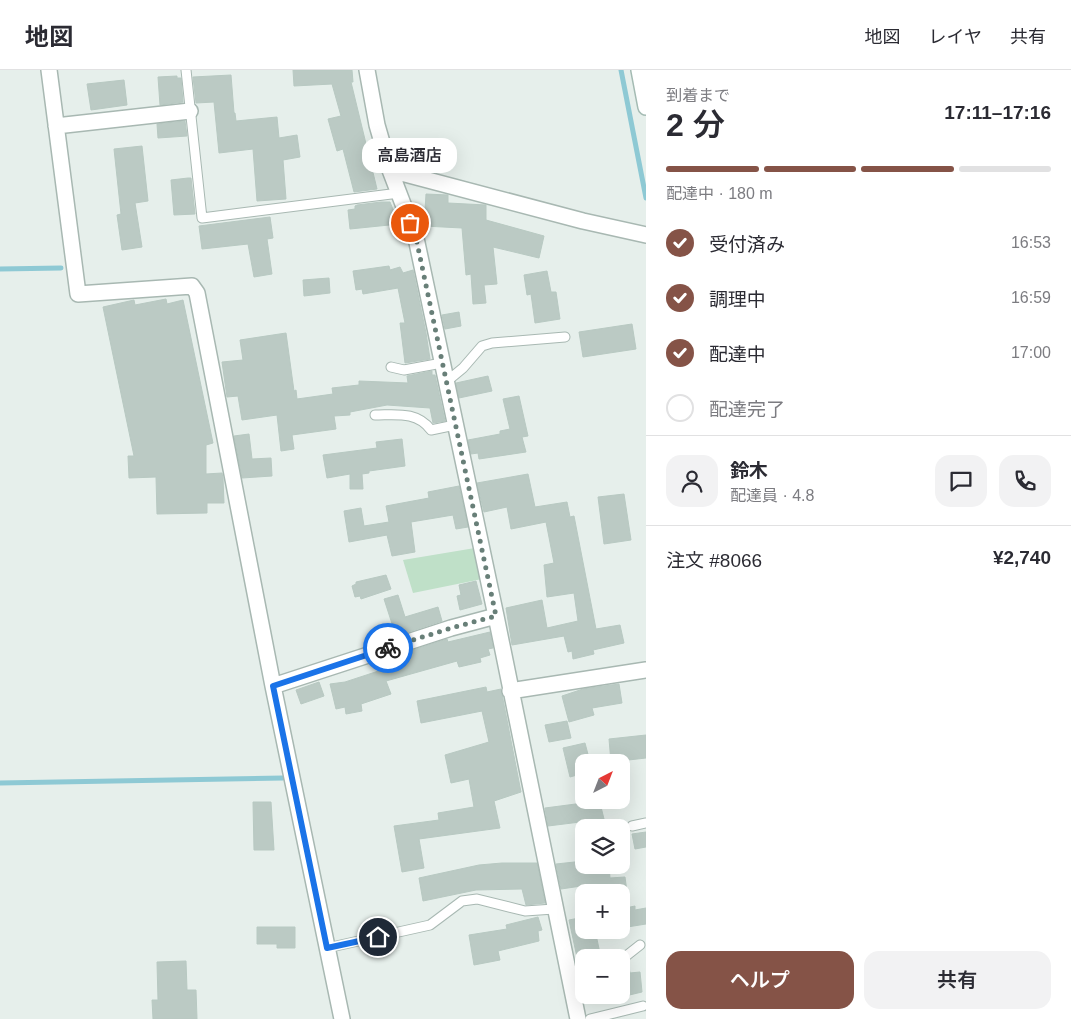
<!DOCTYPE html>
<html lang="ja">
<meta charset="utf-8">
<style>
body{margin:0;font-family:Arial,"Noto Sans JP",sans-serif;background:#f2f2f3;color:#2b2b33;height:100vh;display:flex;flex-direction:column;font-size:19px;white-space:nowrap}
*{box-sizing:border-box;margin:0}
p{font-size:16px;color:#7c7c81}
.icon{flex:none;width:28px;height:28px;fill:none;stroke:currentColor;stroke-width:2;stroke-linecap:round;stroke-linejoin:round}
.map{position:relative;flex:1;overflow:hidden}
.details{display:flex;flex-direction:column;background:#fff;width:425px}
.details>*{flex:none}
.needle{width:32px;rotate:42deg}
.buttons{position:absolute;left:575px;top:684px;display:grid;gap:10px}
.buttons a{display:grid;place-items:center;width:55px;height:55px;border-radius:10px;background:#fff;box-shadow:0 5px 20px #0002;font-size:25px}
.pin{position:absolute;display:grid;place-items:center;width:42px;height:42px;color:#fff;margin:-21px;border:2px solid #fff;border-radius:50%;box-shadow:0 1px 5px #0007}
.courier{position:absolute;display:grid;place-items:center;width:50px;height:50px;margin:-25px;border:4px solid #1a73e8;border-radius:50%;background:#fff;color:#222;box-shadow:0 1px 6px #0007}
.bubble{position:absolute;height:35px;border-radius:15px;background:#fff;box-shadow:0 5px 20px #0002;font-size:16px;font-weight:600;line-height:35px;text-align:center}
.headline em{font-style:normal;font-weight:600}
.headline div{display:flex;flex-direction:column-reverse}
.headline{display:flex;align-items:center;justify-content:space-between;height:85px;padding:0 20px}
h1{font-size:32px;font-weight:600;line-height:38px}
.bar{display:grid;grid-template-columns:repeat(4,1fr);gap:8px 5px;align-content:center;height:60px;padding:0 20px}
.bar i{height:6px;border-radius:4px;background:#e1e1e2}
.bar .on{background:#855347}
.bar p{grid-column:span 4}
.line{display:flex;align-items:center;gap:12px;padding:0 20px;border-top:1px solid #e1e1e2}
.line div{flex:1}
.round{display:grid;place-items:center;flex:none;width:52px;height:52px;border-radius:15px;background:#f2f2f3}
ol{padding:0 20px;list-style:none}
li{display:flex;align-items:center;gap:15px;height:55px}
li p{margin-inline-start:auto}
li .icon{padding:5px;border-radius:50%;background:#855347;color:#fff;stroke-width:4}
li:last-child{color:#7c7c81}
li i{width:28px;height:28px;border:2px solid #e1e1e2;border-radius:50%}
.cta{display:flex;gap:10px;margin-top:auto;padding:10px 20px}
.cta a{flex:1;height:58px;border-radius:15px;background:#855347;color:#fff;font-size:20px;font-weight:600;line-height:58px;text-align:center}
.cta a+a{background:#f2f2f3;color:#2b2b33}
header{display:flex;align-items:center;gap:30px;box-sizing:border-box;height:70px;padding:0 25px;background:#fff;border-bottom:1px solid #e1e1e2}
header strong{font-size:24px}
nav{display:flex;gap:28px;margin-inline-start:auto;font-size:18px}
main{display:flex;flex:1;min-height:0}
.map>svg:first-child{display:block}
</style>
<header>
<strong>地図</strong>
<nav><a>地図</a><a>レイヤ</a><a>共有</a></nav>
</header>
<main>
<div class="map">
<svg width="646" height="949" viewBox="0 0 646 949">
<rect width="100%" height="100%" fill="#e6efeb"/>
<path fill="#bfe0c8" d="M475,478L482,509L413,523L403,490Z"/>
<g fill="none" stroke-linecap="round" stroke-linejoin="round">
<path stroke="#8ec9d4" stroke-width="5" d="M621,0L646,128
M0,199L61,198
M0,713L283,708"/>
</g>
<path fill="#bbcac4" stroke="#b8c9c2" d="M293,0H352L353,12H351L377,119L354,122L343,79L337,81L328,49L341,46L332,14L294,16Z
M231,5L234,43H235L236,51L277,47L279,68L297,65L300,87L283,90L286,129L257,131L253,79L219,83L214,32L196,33L193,7Z
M177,6V8H181L183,32L160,35L158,7Z
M124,10L127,35L91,40L87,14Z
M185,51L187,66L158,68L157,54Z
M142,76L148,131L135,133L142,177L122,180L117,145L121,144L114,79Z
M188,108H191L195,144L174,145L171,110Z
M426,124L448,125V133L486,135V150L544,166L539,188L493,177L497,214L484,215L486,233L473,234L471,204L466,205L462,158L424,156Z
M381,132H390L399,154L350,159L348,140L355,139V136L357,135Z
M270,147L273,168L267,169L272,204L254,207L248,174L202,179L199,156Z
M389,196L390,200L400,197L403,203L413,200L426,263L430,289L405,293L400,253H405L398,218L363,224L362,219L356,220L353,201Z
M547,201L551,222H556L560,249L535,253L531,224L527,225L524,205Z
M329,208L330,223L304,226L303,210Z
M166,229L167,234L183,230L213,373L206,375V404L222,403L223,408L224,433H207V443L157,444L156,407L129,408L128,386H134L103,237L134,230L135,235Z
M459,242L461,256L445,259L442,245Z
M632,254L636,279L583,287L579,262Z
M286,263L294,321L296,320L297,329L333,324L332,318L359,315V311L408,313L407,306L432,301V305H435L445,351L433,353L430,338L387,335L350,342V345L334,346L336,359L292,365L294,379L281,381L277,345L242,350L238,326L227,327L222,292L243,290L240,270Z
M488,306L492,321L459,328L456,313Z
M519,326L528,366L522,367L526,382L479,389L478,383L471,384L468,370L500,364V361L510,359L503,329Z
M249,364L252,389L271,388L272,406L242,408L234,366Z
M402,369L405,396L369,401V403L362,404L363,419H350V404L327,408L323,385L377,378L376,372Z
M528,404L535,437L567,432L570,447L574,446L596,559L620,555L624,573L593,580L594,584L573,589L572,581L568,582L564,566L512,575L506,538L542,530L547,558L578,551L574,523L547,527L544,495L554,493L546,452L511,459L507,437L484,442L477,413Z
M459,416L468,457L456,459L453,445L411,452L415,482L392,486L387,465L349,472L344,441L361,438L364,456L389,452L386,436L429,428L428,422Z
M624,424L631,470L604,474L598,427Z
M386,505L391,519L361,529L360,526L355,527L352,516L356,514V512Z
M476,511L482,534L460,540L457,526L461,525L459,515Z
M398,525L405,547L438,537L442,551L396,566L384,529Z
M490,562L493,578L488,579L490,585L480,588L481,592L459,597L457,591L386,611L391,624L361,634L362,641L346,644L345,637L336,639L330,614L345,612L403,593L401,584L447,569L448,572Z
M319,612L324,626L301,634L296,620Z
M619,614L622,633L592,638L594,645L569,652L562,626L583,619Z
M486,617L487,622L501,619L521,722L494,731L500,758L419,769L424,798L402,802L394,756L439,750L438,743L474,737L469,709L451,713L445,685L489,672L482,641L421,653L417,631Z
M567,651L571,668L549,672L545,655Z
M646,665V688L611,692L609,669Z
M585,673L590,692H584V703L570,707L563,678Z
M253,732H271L274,780H254Z
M591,732L600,733L604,749L548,756L545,738Z
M646,762V777L635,779L632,764Z
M584,791V795H609L610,808L625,807L627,822H589L588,815L561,819L556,794Z
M502,793H537L545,833L526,835L522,819L476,820L423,831L419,808L479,795Z
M635,836V840L646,838V854L621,858V839Z
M538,847L542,860L538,861L539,871L498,881L500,890L474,895L469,865L507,859L506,855Z
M584,847V860H595L601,888H584V892H578L569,850Z
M257,857H295V878H277V874H257Z
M186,891L187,920H196L197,949H153L152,930H158L157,892Z
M628,892L630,903L640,902L642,922L621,927V896Z"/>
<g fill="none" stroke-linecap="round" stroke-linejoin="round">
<g stroke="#a8b8b2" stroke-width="11">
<path id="service" d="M186,0L202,148L399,123
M391,297L404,300L442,293
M446,312L463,298L482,276L492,273L565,267
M375,345C396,345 417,341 431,360L455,355
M632,756L646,753
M327,878L430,855L462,831L477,829L525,841L554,839
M621,890L640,875
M569,906L584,903
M590,949L643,936"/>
</g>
<g stroke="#a8b8b2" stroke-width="18">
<path id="minor" d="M49,0L78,224L192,216L197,223L273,616L342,949
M367,0L377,55L390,100L416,168L496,546L578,949
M56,56L190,41
M390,100L583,151L646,165
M273,616L451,558L496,546
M510,621L646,600"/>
</g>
<g stroke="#a4bbb3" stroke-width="18">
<path id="secondary" d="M639,0L646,37"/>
</g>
<use href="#service" stroke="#fff" stroke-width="9"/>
<use href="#minor" stroke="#fff" stroke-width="15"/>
<use href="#secondary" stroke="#fff" stroke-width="15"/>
</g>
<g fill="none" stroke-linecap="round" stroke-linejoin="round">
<path stroke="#687f78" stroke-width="5" stroke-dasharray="0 9" d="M388,578L451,558L496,546L416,168L410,153"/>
<path stroke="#1a73e8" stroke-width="6" d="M378,867L327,878L273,616L388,578"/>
</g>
</svg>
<div class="buttons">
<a><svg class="needle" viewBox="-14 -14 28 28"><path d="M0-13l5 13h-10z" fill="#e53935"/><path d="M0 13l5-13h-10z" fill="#7c7c81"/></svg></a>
<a><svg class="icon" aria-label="layers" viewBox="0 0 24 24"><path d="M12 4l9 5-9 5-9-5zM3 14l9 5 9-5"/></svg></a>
<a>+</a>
<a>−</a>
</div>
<div class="pin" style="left:410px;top:153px;background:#ea580c"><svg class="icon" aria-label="bag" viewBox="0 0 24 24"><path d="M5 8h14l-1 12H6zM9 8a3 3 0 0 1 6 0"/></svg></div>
<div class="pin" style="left:378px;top:867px;background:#1f2937"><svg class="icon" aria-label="home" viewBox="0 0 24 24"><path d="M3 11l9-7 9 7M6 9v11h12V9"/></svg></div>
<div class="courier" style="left:388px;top:578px"><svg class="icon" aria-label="bike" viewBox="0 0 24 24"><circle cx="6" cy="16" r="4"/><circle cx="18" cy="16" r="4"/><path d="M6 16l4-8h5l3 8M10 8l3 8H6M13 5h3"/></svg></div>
<div class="bubble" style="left:362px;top:68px;width:95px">高島酒店</div>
</div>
<section class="details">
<div class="headline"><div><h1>2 分</h1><p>到着まで</p></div><em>17:11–17:16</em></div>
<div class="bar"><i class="on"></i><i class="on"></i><i class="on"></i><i></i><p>配達中 · 180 m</p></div>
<ol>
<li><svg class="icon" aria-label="check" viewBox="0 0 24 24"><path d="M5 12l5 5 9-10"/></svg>受付済み<p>16:53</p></li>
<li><svg class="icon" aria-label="check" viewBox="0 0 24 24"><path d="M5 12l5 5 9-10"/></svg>調理中<p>16:59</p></li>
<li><svg class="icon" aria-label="check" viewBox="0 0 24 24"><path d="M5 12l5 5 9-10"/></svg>配達中<p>17:00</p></li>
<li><i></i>配達完了</li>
</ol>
<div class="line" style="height:90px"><a class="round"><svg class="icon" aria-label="person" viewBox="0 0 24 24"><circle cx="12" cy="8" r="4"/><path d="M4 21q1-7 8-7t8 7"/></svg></a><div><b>鈴木</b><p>配達員 · 4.8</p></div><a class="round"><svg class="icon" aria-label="chat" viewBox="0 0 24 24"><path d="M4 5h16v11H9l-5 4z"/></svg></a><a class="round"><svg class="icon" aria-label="phone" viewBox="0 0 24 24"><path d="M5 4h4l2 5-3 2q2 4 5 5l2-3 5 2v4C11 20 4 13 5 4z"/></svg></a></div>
<div class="line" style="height:65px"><div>注文 #8066</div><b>¥2,740</b></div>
<div class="cta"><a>ヘルプ</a><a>共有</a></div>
</section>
</main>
